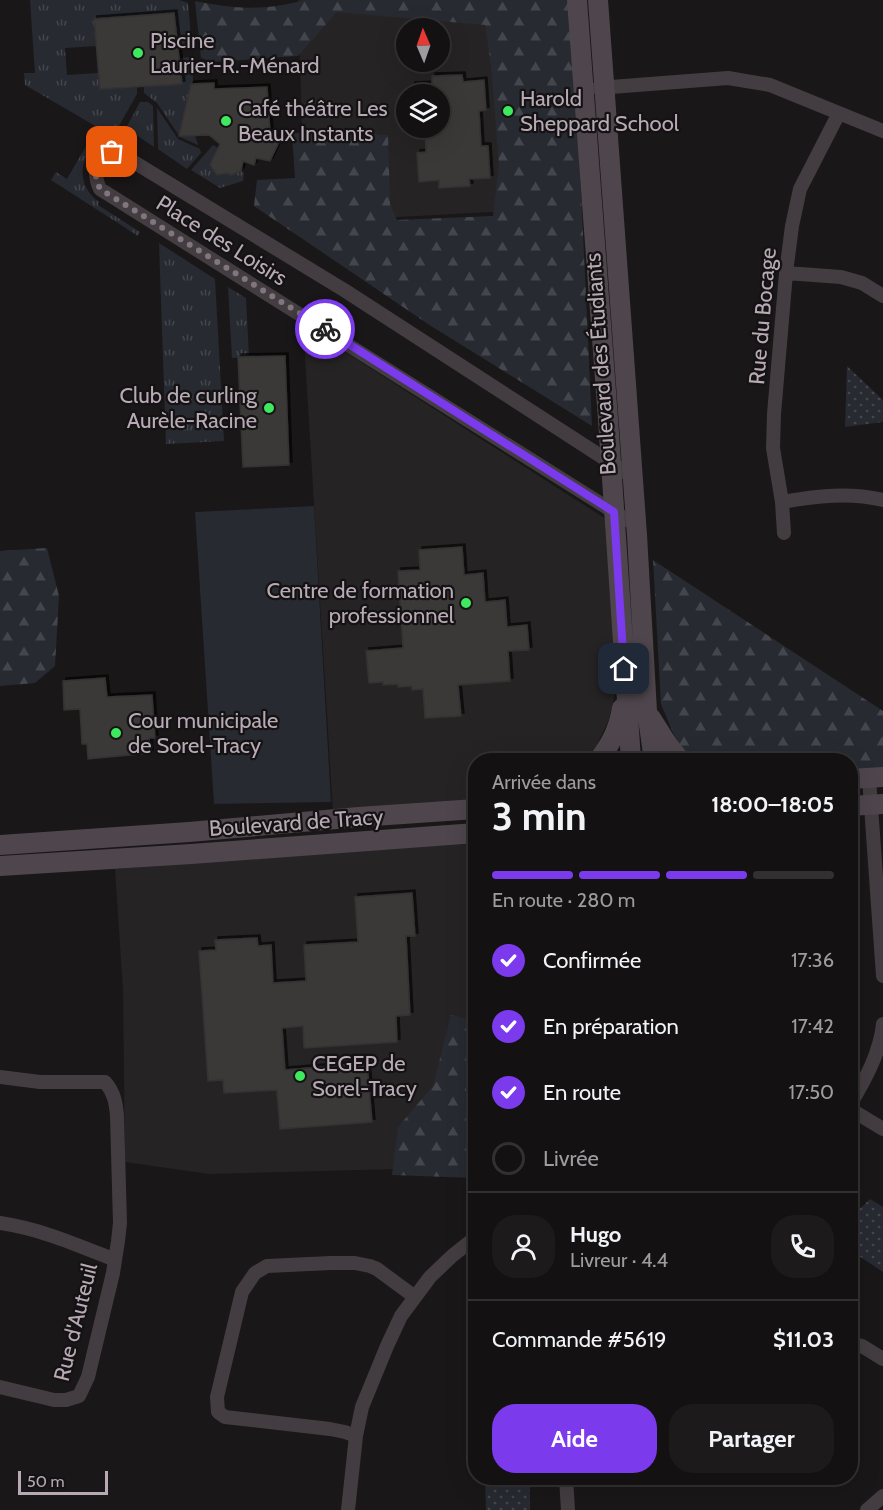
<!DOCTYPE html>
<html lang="fr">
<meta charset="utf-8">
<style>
body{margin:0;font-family:Cabin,sans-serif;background:#1c1a1b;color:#f1f3f6;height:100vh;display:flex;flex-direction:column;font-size:22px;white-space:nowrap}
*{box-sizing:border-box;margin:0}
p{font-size:20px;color:#9d9d9f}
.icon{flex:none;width:33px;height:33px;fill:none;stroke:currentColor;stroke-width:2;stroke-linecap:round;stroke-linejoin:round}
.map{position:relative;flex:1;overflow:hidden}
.sheet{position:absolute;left:468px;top:753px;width:390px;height:732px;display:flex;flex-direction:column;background:#131112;border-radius:24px;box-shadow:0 6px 24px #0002,0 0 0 2px #323132}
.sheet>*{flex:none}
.needle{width:39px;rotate:358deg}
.tools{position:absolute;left:396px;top:18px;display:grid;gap:12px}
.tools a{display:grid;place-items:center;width:54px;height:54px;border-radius:50%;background:#131112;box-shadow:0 6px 24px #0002,0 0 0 2px #323132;font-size:30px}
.scale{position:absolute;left:18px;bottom:15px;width:90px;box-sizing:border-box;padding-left:6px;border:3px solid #b8aab5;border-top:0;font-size:16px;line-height:21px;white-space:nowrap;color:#b8aab5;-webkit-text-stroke:4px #141213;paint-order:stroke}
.pin{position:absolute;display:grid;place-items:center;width:51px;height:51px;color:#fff;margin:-26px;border-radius:12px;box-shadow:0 3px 9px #0006}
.courier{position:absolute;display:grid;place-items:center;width:60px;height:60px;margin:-30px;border:4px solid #7c3aed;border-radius:50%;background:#fff;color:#222;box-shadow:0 2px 8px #0007}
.overview em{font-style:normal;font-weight:700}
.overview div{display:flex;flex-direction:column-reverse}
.overview{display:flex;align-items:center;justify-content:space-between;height:102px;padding:0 24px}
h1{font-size:39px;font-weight:700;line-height:45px}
.bar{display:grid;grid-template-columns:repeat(4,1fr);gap:9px 6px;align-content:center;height:72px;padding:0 24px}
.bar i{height:8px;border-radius:4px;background:#323132}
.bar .selected{background:#7c3aed}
.bar p{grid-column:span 4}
.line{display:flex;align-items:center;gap:15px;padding:0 24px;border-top:2px solid #323132}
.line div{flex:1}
.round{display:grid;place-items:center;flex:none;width:63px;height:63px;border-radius:24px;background:#1c1a1b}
ol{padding:0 24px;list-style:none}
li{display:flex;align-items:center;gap:18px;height:66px}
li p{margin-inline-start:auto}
li .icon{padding:6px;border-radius:50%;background:#7c3aed;color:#fff;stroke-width:4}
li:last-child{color:#9d9d9f}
li i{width:33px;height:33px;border:3px solid #323132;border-radius:50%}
.primary-button{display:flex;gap:12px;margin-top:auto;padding:12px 24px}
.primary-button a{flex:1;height:69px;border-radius:24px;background:#7c3aed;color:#fff;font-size:24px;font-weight:700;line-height:69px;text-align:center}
.primary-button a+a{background:#1c1a1b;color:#f1f3f6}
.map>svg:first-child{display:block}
</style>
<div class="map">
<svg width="883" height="1510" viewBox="0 0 883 1510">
<defs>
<pattern id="grass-tufts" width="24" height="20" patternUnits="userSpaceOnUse" patternTransform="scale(1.5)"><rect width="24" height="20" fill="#272a31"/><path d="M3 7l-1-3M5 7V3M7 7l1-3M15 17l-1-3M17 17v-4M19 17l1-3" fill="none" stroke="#44464d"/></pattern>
<pattern id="forest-firs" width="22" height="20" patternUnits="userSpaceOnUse" patternTransform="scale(1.5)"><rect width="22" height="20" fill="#272a31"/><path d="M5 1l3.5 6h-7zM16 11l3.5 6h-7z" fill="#44464d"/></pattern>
<pattern id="park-dots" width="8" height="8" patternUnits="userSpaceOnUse" patternTransform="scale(1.5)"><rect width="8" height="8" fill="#272a31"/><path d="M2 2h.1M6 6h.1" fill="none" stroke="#44464d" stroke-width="1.8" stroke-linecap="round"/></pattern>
<filter id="shadow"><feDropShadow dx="3" dy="-3" stdDeviation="0" flood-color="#0009"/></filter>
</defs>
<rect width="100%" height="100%" fill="#191718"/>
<path fill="#262324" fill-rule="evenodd" d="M298,0H571L582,207L305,222ZM406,28H440V62H406ZM406,94H440V128H406Z
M303,325L606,519L617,686L609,719L597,745L583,760H476L475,800L333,812Z
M475,840V1167L209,1174L125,1162L123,990L115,869Z"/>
<path fill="url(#grass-tufts)" d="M30,0H179L188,3L192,49H178L174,13L94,20L96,46L65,48L67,75L98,73L100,89L137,87V94L120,124L116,136C82,143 70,181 99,202L98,205L140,232L138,236L51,180L56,172L67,179L97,127L25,85L24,73H35Z
M192,57L193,80L179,135H195L198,145L180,137L157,103L144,93V86L182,84L179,58Z
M140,102H148L153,106L154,147L126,128Z
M157,108L178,139L200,149L201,153L187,169L158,149Z
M213,145L218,148L227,173L231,175L241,171L244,173L243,181L220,188L191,170Z
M159,243L215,279L224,441L166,444Z
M228,287L246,298L249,357L232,358Z"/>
<path fill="url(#forest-firs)" d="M304,0H568L582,211L592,426L431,326L254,206L257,180L295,178L292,133L388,135L390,204L397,220L493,216L499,164L491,65L485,25L337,12L298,56L212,62L201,58L195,1C232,9 267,11 304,0Z
M47,548L59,596L55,666L35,683L0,686V551Z
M653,560L883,711V773L851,776L850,760H700L679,747L661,704Z
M451,1015L475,1021V1178L392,1175L398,1127L433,1086Z"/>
<path fill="url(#park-dots)" d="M847,366L883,400V422L845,427Z
M870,1199L883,1207V1272L856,1254L851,1258V1217Z
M485,1478H530V1510H486Z"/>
<path fill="#272a31" d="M314,506L331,802L214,804L195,512Z"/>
<path fill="#3b3739" stroke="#353133" stroke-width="1.5" filter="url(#shadow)" d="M174,13L182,84L100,89L94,19Z
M462,75L463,82L484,80L486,110L479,111L481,146H488L490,178L469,179L470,186L439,188V180L419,182L417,153L426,152L425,128H440V94H413L412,85L432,84V76Z
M214,83V89L267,87L270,132L279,142L270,161L256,158L254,165L243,161L241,171L231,175L227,173L217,175L210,165L220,144L209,135L179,136L191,84Z
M285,356L289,465L243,467L238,357Z
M462,547L464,575L483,573L485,602L505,600L507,627L527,625L529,650L508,651L510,681L458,685L461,716L425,718L423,689L412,690V686L398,687V684L383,685V682L369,683L366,651L403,648L398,571L420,570L419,550Z
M105,678L107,697L152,695L155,738H149L150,753L88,759L87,744H82L80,709L64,710L63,681Z
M412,893L415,936H406L410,1015L396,1016L397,1042L304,1048L303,1026L282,1028L285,1070L367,1063L372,1122L280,1129L277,1090L224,1093L223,1080L208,1081L199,951L216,950L215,940L257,938L258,946L271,945L273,983L306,981L304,945L358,942L355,897Z"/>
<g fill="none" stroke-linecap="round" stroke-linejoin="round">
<path stroke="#433d41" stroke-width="14" d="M598,88L728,78L770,85L883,131
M786,273L841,277L862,283L883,296
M633,477L344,290L119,153C95,149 92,171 100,189L614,512L636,525
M782,502C816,496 849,492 883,500
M784,533L782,502L773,448L774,414L786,273L792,226L800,189L839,113
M869,778L883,976
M0,1077L40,1082H105C114,1092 116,1103 117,1116L120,1223L118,1241L113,1273L88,1377L79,1396L66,1400H54L0,1387
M850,1105C865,1080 880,1053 883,1024
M850,1109L883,1129
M0,1223C41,1229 77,1245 115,1260
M850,1343L862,1346L883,1359
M356,1436L345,1432L330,1429L225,1417L218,1412L217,1397L242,1292L255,1273L267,1266L331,1263H355L370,1266L377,1269L415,1297
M566,1478L568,1510
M348,1510L356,1436L362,1407L387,1346L401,1316L430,1277L452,1256L476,1237
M867,1510L883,1496"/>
<path stroke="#4e464c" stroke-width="20" d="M577,0L608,419L631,760
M598,0L637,535L647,711L654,760
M651,718L668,745L680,760
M598,760C611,745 619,727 622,708
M850,779L883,777
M850,806L883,804
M0,845L189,832L359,817L476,809
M0,866L191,854L476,833"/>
</g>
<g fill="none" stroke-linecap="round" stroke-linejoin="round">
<path stroke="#80777e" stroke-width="6" stroke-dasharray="0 10.8" d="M112,152C93,158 93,173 100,189L325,329"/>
<path stroke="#7c3aed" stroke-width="8" d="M325,329L614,512L624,669"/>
</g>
<g fill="#3fe95f" stroke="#141213" stroke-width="2">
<circle cx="138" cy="53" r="6"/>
<circle cx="508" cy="111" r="6"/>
<circle cx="226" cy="121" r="6"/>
<circle cx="269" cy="408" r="6"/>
<circle cx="466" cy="603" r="6"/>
<circle cx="116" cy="733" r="6"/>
<circle cx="300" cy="1076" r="6"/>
</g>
<g text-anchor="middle" stroke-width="4.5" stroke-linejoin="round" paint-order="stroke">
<g font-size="22" fill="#b8aab5" stroke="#141213" text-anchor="start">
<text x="150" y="48">Piscine<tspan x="150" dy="25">Laurier-R.-Ménard</tspan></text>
<text x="520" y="106">Harold<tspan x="520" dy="25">Sheppard School</tspan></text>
<text x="238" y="116">Café théâtre Les<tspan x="238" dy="25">Beaux Instants</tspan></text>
<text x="257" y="403" text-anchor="end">Club de curling<tspan x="257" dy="25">Aurèle-Racine</tspan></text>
<text x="454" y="598" text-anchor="end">Centre de formation<tspan x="454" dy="25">professionnel</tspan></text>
<text x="128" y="728">Cour municipale<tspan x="128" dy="25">de Sorel-Tracy</tspan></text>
<text x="312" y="1071">CEGEP de<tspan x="312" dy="25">Sorel-Tracy</tspan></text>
</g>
<g font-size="22" fill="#b8aab5" stroke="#141213">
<text transform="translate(222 240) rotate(32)" y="8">Place des Loisirs</text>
<text transform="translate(762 316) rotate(-85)" y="8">Rue du Bocage</text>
<text transform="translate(600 364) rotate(-94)" y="8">Boulevard des Étudiants</text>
<text transform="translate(296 822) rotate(-4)" y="8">Boulevard de Tracy</text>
<text transform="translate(75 1322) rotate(-76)" y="8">Rue d'Auteuil</text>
</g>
</g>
</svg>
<div class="tools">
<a><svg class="needle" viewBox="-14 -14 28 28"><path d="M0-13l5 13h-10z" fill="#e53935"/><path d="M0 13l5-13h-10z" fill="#9d9d9f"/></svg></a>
<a><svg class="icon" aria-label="layers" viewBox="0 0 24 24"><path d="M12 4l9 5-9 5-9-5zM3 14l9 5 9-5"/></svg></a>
</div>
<div class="scale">50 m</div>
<div class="pin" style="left:112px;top:152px;background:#ea580c"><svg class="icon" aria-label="bag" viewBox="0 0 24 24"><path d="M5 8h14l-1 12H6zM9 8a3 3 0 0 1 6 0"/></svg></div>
<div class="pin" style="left:624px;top:669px;background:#1f2937"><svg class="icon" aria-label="home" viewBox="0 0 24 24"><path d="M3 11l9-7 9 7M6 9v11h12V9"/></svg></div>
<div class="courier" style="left:325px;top:329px"><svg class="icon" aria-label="bike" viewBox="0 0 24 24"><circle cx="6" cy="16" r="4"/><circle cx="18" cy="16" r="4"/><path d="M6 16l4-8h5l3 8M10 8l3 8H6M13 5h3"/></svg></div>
<section class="sheet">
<div class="overview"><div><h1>3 min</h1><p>Arrivée dans</p></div><em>18:00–18:05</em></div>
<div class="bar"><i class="selected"></i><i class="selected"></i><i class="selected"></i><i></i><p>En route · 280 m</p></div>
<ol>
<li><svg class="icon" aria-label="check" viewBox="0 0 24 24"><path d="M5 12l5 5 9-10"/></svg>Confirmée<p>17:36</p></li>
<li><svg class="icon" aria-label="check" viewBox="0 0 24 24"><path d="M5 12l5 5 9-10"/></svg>En préparation<p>17:42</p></li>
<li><svg class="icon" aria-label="check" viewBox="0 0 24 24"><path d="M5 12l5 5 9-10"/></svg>En route<p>17:50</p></li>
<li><i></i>Livrée</li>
</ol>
<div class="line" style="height:108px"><a class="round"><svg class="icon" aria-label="person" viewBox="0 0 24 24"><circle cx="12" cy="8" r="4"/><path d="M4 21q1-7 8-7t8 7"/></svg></a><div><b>Hugo</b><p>Livreur · 4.4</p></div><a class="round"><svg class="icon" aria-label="phone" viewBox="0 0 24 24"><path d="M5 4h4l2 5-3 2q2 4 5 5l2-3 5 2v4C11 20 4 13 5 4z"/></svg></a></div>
<div class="line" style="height:78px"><div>Commande #5619</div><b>$11.03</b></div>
<div class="primary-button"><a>Aide</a><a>Partager</a></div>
</section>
</div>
